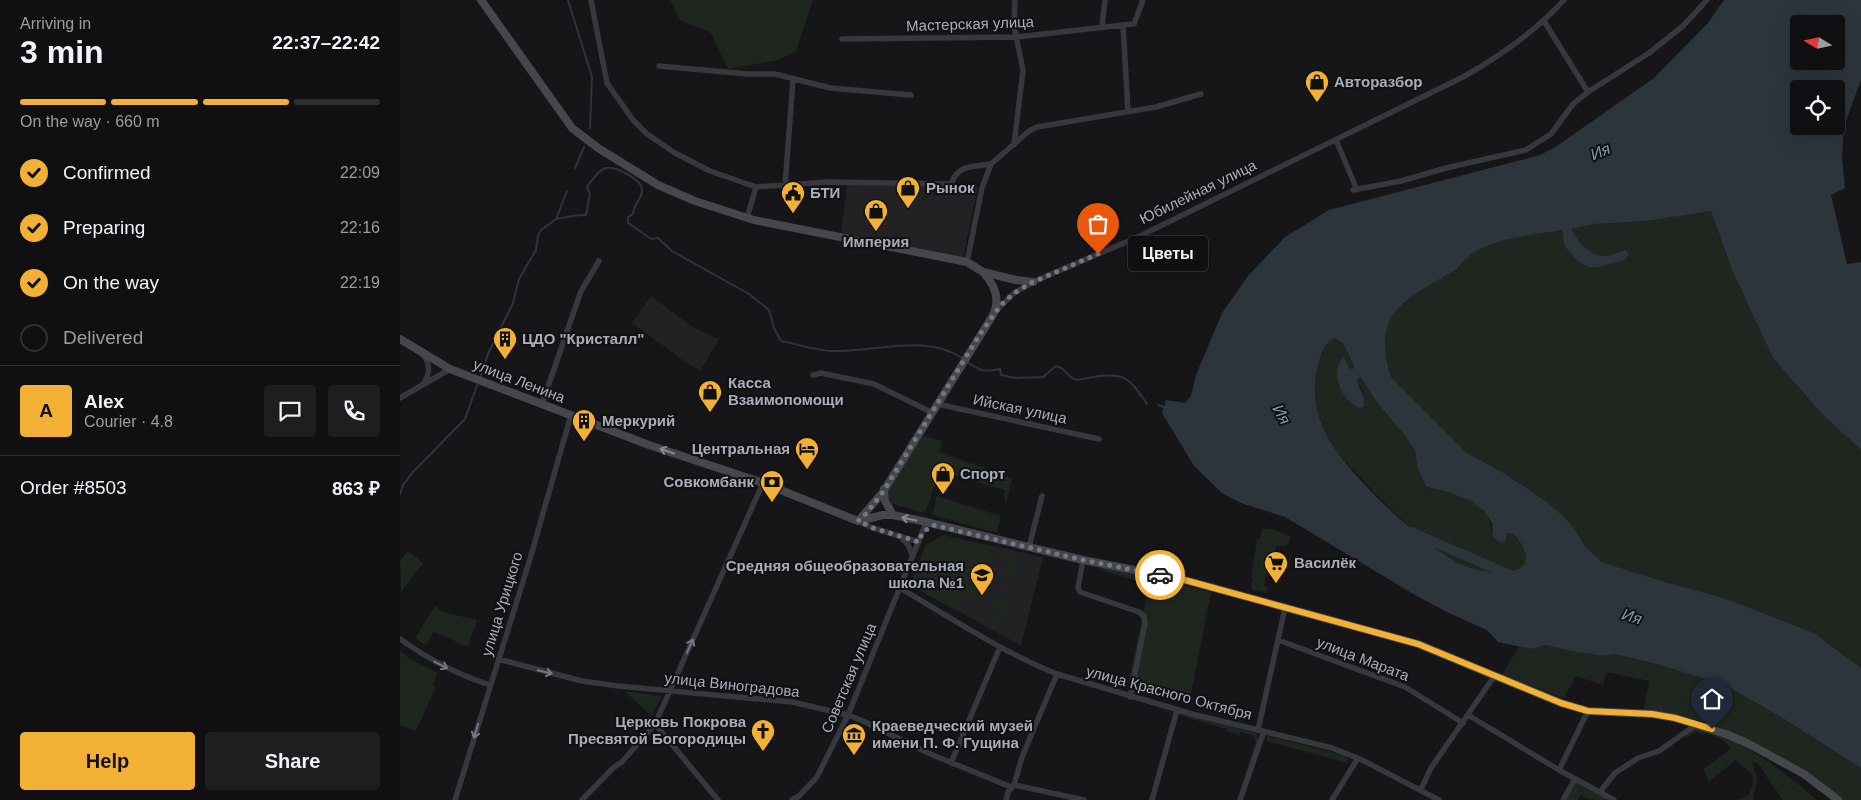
<!DOCTYPE html>
<meta charset="utf-8">
<style>
body{margin:0;font-family:Helvetica,sans-serif;background:#1e1e20;color:#f1f3f6;height:100vh;display:flex;flex-direction:column;font-size:19px;white-space:nowrap}
*{box-sizing:border-box;margin:0}
p{font-size:16px;color:#9c9d9f}
.icon{flex:none;width:28px;height:28px;fill:none;stroke:currentColor;stroke-width:2;stroke-linecap:round;stroke-linejoin:round}
.map{position:relative;flex:1;overflow:hidden}
.panel{display:flex;flex-direction:column;background:#101012;width:400px}
.panel>*{flex:none}
.needle{width:32px;rotate:280deg}
.fabs{position:absolute;left:1390px;top:15px;display:grid;gap:10px}
.fabs a{display:grid;place-items:center;width:55px;height:55px;border-radius:5px;background:#101012;box-shadow:0 5px 20px #0002,0 0 0 1px #303032;font-size:25px}
.pin{position:absolute;display:grid;place-items:center;width:42px;height:42px;color:#fff;margin:-51px -21px;border-radius:50% 50% 50% 0;rotate:-45deg;box-shadow:0 0 5px #0007}
.pin .icon{rotate:45deg}
.courier{position:absolute;display:grid;place-items:center;width:50px;height:50px;margin:-25px;border:4px solid #f2b134;border-radius:50%;background:#fff;color:#222;box-shadow:0 1px 6px #0007}
.bubble{position:absolute;height:35px;border-radius:5px;background:#101012;box-shadow:0 5px 20px #0002,0 0 0 1px #303032;font-size:16px;font-weight:600;line-height:35px;text-align:center}
.head em{font-style:normal;font-weight:600}
.head div{display:flex;flex-direction:column-reverse}
.head{display:flex;align-items:center;justify-content:space-between;height:85px;padding:0 20px}
h1{font-size:32px;font-weight:600;line-height:38px}
.bar{display:grid;grid-template-columns:repeat(4,1fr);gap:8px 5px;align-content:center;height:60px;padding:0 20px}
.bar i{height:6px;border-radius:4px;background:#303032}
.bar .selected{background:#f2b134}
.bar p{grid-column:span 4}
.line{display:flex;align-items:center;gap:12px;padding:0 20px;border-top:1px solid #303032}
.line div{flex:1}
.round{display:grid;place-items:center;flex:none;width:52px;height:52px;border-radius:5px;background:#1e1e20}
ol{padding:0 20px;list-style:none}
li{display:flex;align-items:center;gap:15px;height:55px}
li p{margin-inline-start:auto}
li .icon{padding:5px;border-radius:50%;background:#f2b134;color:#111;stroke-width:4}
li:last-child{color:#9c9d9f}
li i{width:28px;height:28px;border:2px solid #303032;border-radius:50%}
.action{display:flex;gap:10px;margin-top:auto;padding:10px 20px}
.action a{flex:1;height:58px;border-radius:5px;background:#f2b134;color:#111;font-size:20px;font-weight:600;line-height:58px;text-align:center}
.action a+a{background:#1e1e20;color:#f1f3f6}
main{display:flex;flex:1;min-height:0}
.map>svg:first-child{display:block}
</style>
<main>
<section class="panel">
<div class="head"><div><h1>3 min</h1><p>Arriving in</p></div><em>22:37–22:42</em></div>
<div class="bar"><i class="selected"></i><i class="selected"></i><i class="selected"></i><i></i><p>On the way · 660 m</p></div>
<ol>
<li><svg class="icon" aria-label="check" viewBox="0 0 24 24"><path d="M5 12l5 5 9-10"/></svg>Confirmed<p>22:09</p></li>
<li><svg class="icon" aria-label="check" viewBox="0 0 24 24"><path d="M5 12l5 5 9-10"/></svg>Preparing<p>22:16</p></li>
<li><svg class="icon" aria-label="check" viewBox="0 0 24 24"><path d="M5 12l5 5 9-10"/></svg>On the way<p>22:19</p></li>
<li><i></i>Delivered</li>
</ol>
<div class="line" style="height:90px"><b class="round" style="background:#f2b134;color:#111">A</b><div><b>Alex</b><p>Courier · 4.8</p></div><a class="round"><svg class="icon" aria-label="chat" viewBox="0 0 24 24"><path d="M4 5h16v11H9l-5 4z"/></svg></a><a class="round"><svg class="icon" aria-label="phone" viewBox="0 0 24 24"><path d="M5 4h4l2 5-3 2q2 4 5 5l2-3 5 2v4C11 20 4 13 5 4z"/></svg></a></div>
<div class="line" style="height:65px"><div>Order #8503</div><b>863 ₽</b></div>
<div class="action"><a>Help</a><a>Share</a></div>
</section>
<div class="map">
<svg width="1461" height="800" viewBox="0 0 1461 800">
<rect width="100%" height="100%" fill="#161618"/>
<path fill="#222225" d="M447,184L578,186L563,258L441,232Z
M251,296L294,328L319,339L300,371L280,358L232,323Z
M543,535L643,557L621,646L514,587L511,582L526,545Z"/>
<path fill="#1e261f" d="M270,0H413L396,51L378,60L328,69L311,33L280,20Z
M1311,211L1332,270L1373,358L1421,413L1461,450V668L1414,633L1324,598L1265,582L1202,562L1184,545L1175,529L1161,514L1147,502L1104,473L1067,453L991,377C970,310 1008,299 1057,269C1077,237 1129,236 1162,230L1164,244L1182,262L1189,267L1198,266L1225,260V250C1219,252 1211,256 1205,257C1189,257 1178,240 1171,229L1194,224L1247,221Z
M934,338L943,343L954,366L953,369H950L945,358C928,371 946,392 954,406L959,408L963,407V391L957,383V378L961,377L975,400L1006,437L1015,451L1018,469L1026,487C1032,490 1039,490 1046,491C1064,496 1093,509 1091,531L1105,537L1106,533L1114,534C1152,579 1089,578 1061,564C1025,546 985,504 958,475C948,464 936,453 929,440C918,418 911,395 917,370C920,357 922,346 934,338Z
M523,435L542,441L539,452L612,478L606,504L604,496L605,490L546,473C534,480 531,499 526,511H524L523,513L491,503L488,495L489,489Z
M537,496L601,516L597,533L532,515Z
M862,528L875,530L891,537L888,545H886L885,547L877,545L874,556L882,559L878,577L866,574L864,586L868,588L867,593L853,590L851,586L853,578L851,577L857,539H860Z
M543,535L591,546L577,599L560,594L555,610L514,587L511,582L526,545Z
M8,551L23,563L1,592L0,561Z
M595,553L619,559L612,588L600,585L606,561L594,558Z
M701,566L811,592L789,704L727,690L749,584L700,570Z
M597,597L609,600L603,621L592,618Z
M35,606L44,612L77,620L68,647L34,632L26,645L15,638Z
M1145,645L1176,652L1205,656L1214,654L1257,664L1325,685L1384,719L1461,768V800H1437L1348,739L1331,732L1299,721L1261,712L1244,709L1249,681L1206,672L1203,685L1176,676L1164,698L1102,675L1119,646L1131,649Z
M0,651L9,658L38,673L33,685L36,687L16,731L0,725Z
M224,691L260,696L261,698L252,716Z
M781,713L856,733L858,738V743L846,776L844,777L856,741L854,736L840,732L839,735L826,731V729L780,715Z
M1295,729C1329,728 1392,778 1417,800H1383L1364,773L1359,764L1352,761L1357,780L1353,800H1338L1349,795L1353,783L1352,774L1336,760L1309,781L1303,769L1331,749C1325,739 1312,732 1300,734L1297,731L1286,738L1285,736Z
M867,736L947,756L948,763L866,741Z
M1176,782L1206,798V800H1195L1192,798L1190,800L1181,795L1177,800H1165Z"/>
<path fill="#2c353c" fill-rule="evenodd" d="M1324,0H1461V80L1444,126L1442,156L1445,188L1431,195L1447,264L1461,262V450L1421,413L1373,358L1332,270L1311,211L1247,221L1194,224L1171,229C1177,240 1191,258 1206,256C1213,255 1219,252 1225,250L1229,254L1225,260C1214,262 1200,269 1189,267C1181,265 1170,253 1165,246C1163,242 1163,235 1162,230C1129,236 1077,238 1057,269C1008,299 970,310 991,377L1067,453L1104,473L1147,502L1161,514L1175,529L1184,545L1202,562L1265,582L1324,598L1414,633L1461,668V768L1384,719L1325,685L1257,664L1214,654L1205,656L1176,652L1145,645L1131,649L1098,642L1087,630L1049,613L1015,595L885,517L841,503L822,493L794,466L762,413L766,400L785,403L791,396L796,375L822,313L848,276L885,237L929,210L1140,155L1154,148L1254,78L1308,23ZM1399,24H1436V61H1399ZM1399,89H1436V126H1399ZM934,338L943,343L954,366L953,369H950L944,357C928,372 942,400 959,408L963,407C967,395 957,388 957,378L961,377L975,400L1006,437L1015,451L1018,469L1026,487L1048,492L1069,500L1083,510L1092,523L1093,536L1098,541L1103,542L1105,541L1107,533L1114,534C1152,579 1089,578 1061,564C1022,545 954,479 931,443C918,422 911,394 917,370C920,357 922,346 934,338Z"/>
<g fill="none" stroke-linecap="round" stroke-linejoin="round">
<path stroke="#2c353c" stroke-width="2" d="M168,0L192,77L190,128
M175,168L184,147
M156,219L167,191
M566,361C581,372 584,372 600,369L601,375L615,378L643,377L656,366C668,369 667,377 674,379C679,381 688,378 693,377C726,372 729,378 747,404
M80,379L88,354L113,303L119,279L136,250L138,236L141,230L156,219C167,218 173,214 186,215L190,194L187,187C190,182 200,169 206,168C215,166 241,179 242,189C243,198 233,204 233,214L228,217V223L251,239L258,238L272,251L349,294L369,310L374,328L381,341C397,344 414,350 430,351C472,353 526,333 562,358
M758,405L764,407
M0,494L3,485L13,472L65,419L78,383"/>
<path stroke="#2c353c" stroke-width="10" d="M1011,532L1117,578"/>
<path stroke="#37383d" stroke-width="5.5" d="M191,0L207,83L233,120L247,134L275,153L310,171L356,187L428,182L551,184C559,164 572,167 591,164
M1144,21L1188,92
M702,27L705,0
M442,39L617,37L723,25
M259,66L347,74H375L430,88L511,95
M728,111L723,25L734,24L743,0
M936,140L957,190
M614,145L623,70L614,26L615,0
M385,186L393,80
M953,190L1001,181L1046,168L1126,150L1151,134L1173,104L1188,92L1249,53L1283,26L1307,0
M347,218L356,187
M567,262L582,188L591,164L629,131L637,127L756,107L801,94
M596,311L614,293L633,282L740,236L1063,77C1100,56 1135,32 1164,0
M22,354C31,363 30,374 23,384
M413,375L421,373L474,384L531,412
M0,398L50,369
M142,404L181,291L199,261
M537,404L699,439
M458,521L473,528L519,542
M501,537L508,545L513,556
M629,547L642,496
M683,560L678,588L680,592L739,612L744,616L745,624L730,697
M500,588C551,618 602,652 657,674L792,714L932,748L960,759L1039,800
M0,639C28,659 58,675 90,685
M878,640L1005,687L1063,723
M98,659L182,681L218,686L392,702L448,715L463,721L528,753L611,787
M1068,715L1159,770L1214,800
M255,724L318,800
M858,730L885,608
M551,763L600,647
M1159,770L1188,711
M614,785L684,800
M1021,789L1031,768L1095,675
M1200,792L1215,773L1238,758L1259,751L1297,724
M55,800L130,559L171,415
M182,800L213,768L222,762L255,724L363,483
M392,800L399,796L417,777L448,715L526,523
M606,800L608,792L614,785L622,757L657,674
M752,800L777,710
M840,800L864,731
M932,800L958,758
M1163,800L1175,779"/>
<path stroke="#45474d" stroke-width="8" d="M81,0L172,128L198,148L258,185L295,201L354,220L567,262L583,272L616,280L633,282
M0,339L50,369L249,445L363,483L458,521
M484,489L485,501L493,515
M459,520L483,492L593,315C601,299 594,284 583,272
M458,521L483,515H493L522,521L683,560L781,579L1018,644L1161,703L1188,711L1252,714L1275,718L1326,734L1347,743L1404,774L1438,800"/>
</g>
<defs><path id="oneway-shaft" d="M-6 0H5M1.5-3L5.5 0L1.5 3" fill="none" stroke-width="1.6" stroke-linecap="round" stroke-linejoin="round" transform="scale(1.25)"/></defs>
<g stroke="#858993">
<use href="#oneway-shaft" transform="translate(267 451) rotate(-161)"/>
<use href="#oneway-shaft" transform="translate(509 519) rotate(-168)"/>
</g>
<g stroke="#757881">
<use href="#oneway-shaft" transform="translate(290 646) rotate(-66)"/>
<use href="#oneway-shaft" transform="translate(41 665) rotate(27)"/>
<use href="#oneway-shaft" transform="translate(145 672) rotate(14)"/>
<use href="#oneway-shaft" transform="translate(76 731) rotate(107)"/>
</g>
<g fill="none" stroke-linecap="round" stroke-linejoin="round">
<path stroke="#757880" stroke-width="5" stroke-dasharray="0 9" d="M698,254L633,282L614,293L601,305L580,334L483,492L464,516L458,521L473,528L519,542L522,533L533,525L683,560L760,575"/>
<path stroke="#f2b134" stroke-width="6" d="M760,575L781,579L1018,644L1161,703L1188,711L1252,714L1275,718L1312,729"/>
</g>
<defs>
<g id="shop-pin" transform="scale(1.25)"><path d="M0 17L-7.5 6A9.5 9.5 0 1 1 7.5 6Z" fill="#f2b134" stroke="#111113"/><path d="M-5-2.5h2.3a2.7 3.5 0 0 1 5.4 0H5L5.5 6h-11ZM-1.5-2.5h3a1.5 2.3 0 0 0-3 0Z" fill="#111"/></g>
<g id="civic-pin" transform="scale(1.25)"><path d="M0 17L-7.5 6A9.5 9.5 0 1 1 7.5 6Z" fill="#f2b134" stroke="#111113"/><path d="M-.6-6.5H3V-4.5H.6V-3L4-1V1h2V6H-6V1h2V-1L-.6-3ZM-1.2 2.5V6h2.4V2.5Z" fill="#111"/></g>
<g id="building-pin" transform="scale(1.25)"><path d="M0 17L-7.5 6A9.5 9.5 0 1 1 7.5 6Z" fill="#f2b134" stroke="#111113"/><path d="M-4-6H4V6H1V3H-1V6H-4ZM-2.5-4.3h1.7v1.8h-1.7ZM.8-4.3h1.7v1.8H.8ZM-2.5-1h1.7V.8h-1.7ZM.8-1h1.7V.8H.8Z" fill="#111"/></g>
<g id="hotel-pin" transform="scale(1.25)"><path d="M0 17L-7.5 6A9.5 9.5 0 1 1 7.5 6Z" fill="#f2b134" stroke="#111113"/><path d="M-6-4.5h1.5V1H6V5H4.5V3h-9V5H-6ZM-4 0a1.8 1.8 0 1 1 3.6 0ZM.5 0V-2.5h3Q6-2.5 6 0Z" fill="#111"/></g>
<g id="bank-pin" transform="scale(1.25)"><path d="M0 17L-7.5 6A9.5 9.5 0 1 1 7.5 6Z" fill="#f2b134" stroke="#111113"/><path d="M-6-4H6V4H-6ZM0-2.3a2.3 2.3 0 1 0 0 4.6a2.3 2.3 0 1 0 0-4.6Z" fill="#111"/></g>
<g id="supermarket-pin" transform="scale(1.25)"><path d="M0 17L-7.5 6A9.5 9.5 0 1 1 7.5 6Z" fill="#f2b134" stroke="#111113"/><path d="M-6-5.5h2.5l.6 2H6L4.5 2H-2.5L-4.4-4H-6ZM-1.5 3.2a1.3 1.3 0 1 0 .1 0ZM3 3.2a1.3 1.3 0 1 0 .1 0Z" fill="#111"/></g>
<g id="school-pin" transform="scale(1.25)"><path d="M0 17L-7.5 6A9.5 9.5 0 1 1 7.5 6Z" fill="#f2b134" stroke="#111113"/><path d="M0-5L7-2L0 1L-7-2ZM-4 1L0 2.5L4 1V4Q0 6-4 4Z" fill="#111"/></g>
<g id="church-pin" transform="scale(1.25)"><path d="M0 17L-7.5 6A9.5 9.5 0 1 1 7.5 6Z" fill="#f2b134" stroke="#111113"/><path d="M-1.2-6h2.4v3.5h3.3v2.4h-3.3V6h-2.4V-.1h-3.3v-2.4h3.3Z" fill="#111"/></g>
<g id="museum-pin" transform="scale(1.25)"><path d="M0 17L-7.5 6A9.5 9.5 0 1 1 7.5 6Z" fill="#f2b134" stroke="#111113"/><path d="M0-6L6-3V-2H-6V-3ZM-5-1h2V3h-2ZM-1-1h2V3h-2ZM3-1h2V3H3ZM-6 4H6V6H-6Z" fill="#111"/></g>
</defs>
<g fill-rule="evenodd">
<use href="#shop-pin" x="917" y="82"/>
<use href="#shop-pin" x="508" y="188"/>
<use href="#civic-pin" x="393" y="193"/>
<use href="#shop-pin" x="476" y="211"/>
<use href="#building-pin" x="105" y="339"/>
<use href="#shop-pin" x="310" y="392"/>
<use href="#building-pin" x="184" y="421"/>
<use href="#hotel-pin" x="407" y="449"/>
<use href="#shop-pin" x="543" y="474"/>
<use href="#bank-pin" x="372" y="482"/>
<use href="#supermarket-pin" x="876" y="563"/>
<use href="#school-pin" x="582" y="575"/>
<use href="#church-pin" x="363" y="731"/>
<use href="#museum-pin" x="454" y="735"/>
</g>
<g text-anchor="middle" stroke-width="4" stroke-linejoin="round" paint-order="stroke">
<g font-size="15" fill="#a8adb8" stroke="#111113">
<text transform="translate(570 24) rotate(-2)" y="5">Мастерская улица</text>
<text transform="translate(798 192) rotate(-26)" y="5">Юбилейная улица</text>
<text transform="translate(119 381) rotate(21)" y="5">улица Ленина</text>
<text transform="translate(620 409) rotate(12)" y="5">Ийская улица</text>
<text transform="translate(102 604) rotate(-73)" y="5">улица Урицкого</text>
<text transform="translate(963 659) rotate(21)" y="5">улица Марата</text>
<text transform="translate(449 678) rotate(-67)" y="5">Советская улица</text>
<text transform="translate(332 685) rotate(6)" y="5">улица Виноградова</text>
<text transform="translate(769 693) rotate(15)" y="5">улица Красного Октября</text>
</g>
<g font-size="15" font-weight="bold" fill="#a8adb8" stroke="#111113" text-anchor="start">
<text x="934" y="87">Авторазбор</text>
<text x="526" y="193">Рынок</text>
<text x="410" y="198">БТИ</text>
<text x="476" y="247" text-anchor="middle">Империя</text>
<text x="122" y="344">ЦДО "Кристалл"</text>
<text x="328" y="388">Касса<tspan x="328" dy="17">Взаимопомощи</tspan></text>
<text x="202" y="426">Меркурий</text>
<text x="390" y="454" text-anchor="end">Центральная</text>
<text x="560" y="479">Спорт</text>
<text x="354" y="487" text-anchor="end">Совкомбанк</text>
<text x="894" y="568">Василёк</text>
<text x="564" y="571" text-anchor="end">Средняя общеобразовательная<tspan x="564" dy="17">школа №1</tspan></text>
<text x="346" y="727" text-anchor="end">Церковь Покрова<tspan x="346" dy="17">Пресвятой Богородицы</tspan></text>
<text x="472" y="731">Краеведческий музей<tspan x="472" dy="17">имени П. Ф. Гущина</tspan></text>
</g>
<g font-size="16" font-style="italic" fill="#7f9bb3" stroke="#111113">
<text transform="translate(1200 151) rotate(-23)" y="6">Ия</text>
<text transform="translate(882 414) rotate(61)" y="6">Ия</text>
<text transform="translate(1232 616) rotate(17)" y="6">Ия</text>
</g>
</g>
</svg>
<div class="fabs">
<a><svg class="needle" viewBox="-14 -14 28 28"><path d="M0-13l5 13h-10z" fill="#e53935"/><path d="M0 13l5-13h-10z" fill="#9c9d9f"/></svg></a>
<a><svg class="icon" aria-label="locate" viewBox="0 0 24 24"><circle cx="12" cy="12" r="6"/><path d="M12 2v4M12 18v4M2 12h4M18 12h4"/></svg></a>
</div>
<div class="pin" style="left:698px;top:254px;background:#ea580c"><svg class="icon" aria-label="bag" viewBox="0 0 24 24"><path d="M5 8h14l-1 12H6zM9 8a3 3 0 0 1 6 0"/></svg></div>
<div class="pin" style="left:1312px;top:729px;background:#1f2937"><svg class="icon" aria-label="home" viewBox="0 0 24 24"><path d="M3 11l9-7 9 7M6 9v11h12V9"/></svg></div>
<div class="courier" style="left:760px;top:575px"><svg class="icon" aria-label="car" viewBox="0 0 24 24"><path d="M5 17H2v-5l4-1 3-4h7l3 4 3 1v5h-3M9 17h6M6 11h13"/><circle cx="7" cy="17" r="2"/><circle cx="17" cy="17" r="2"/></svg></div>
<div class="bubble" style="left:728px;top:236px;width:80px">Цветы</div>
</div>
</main>
